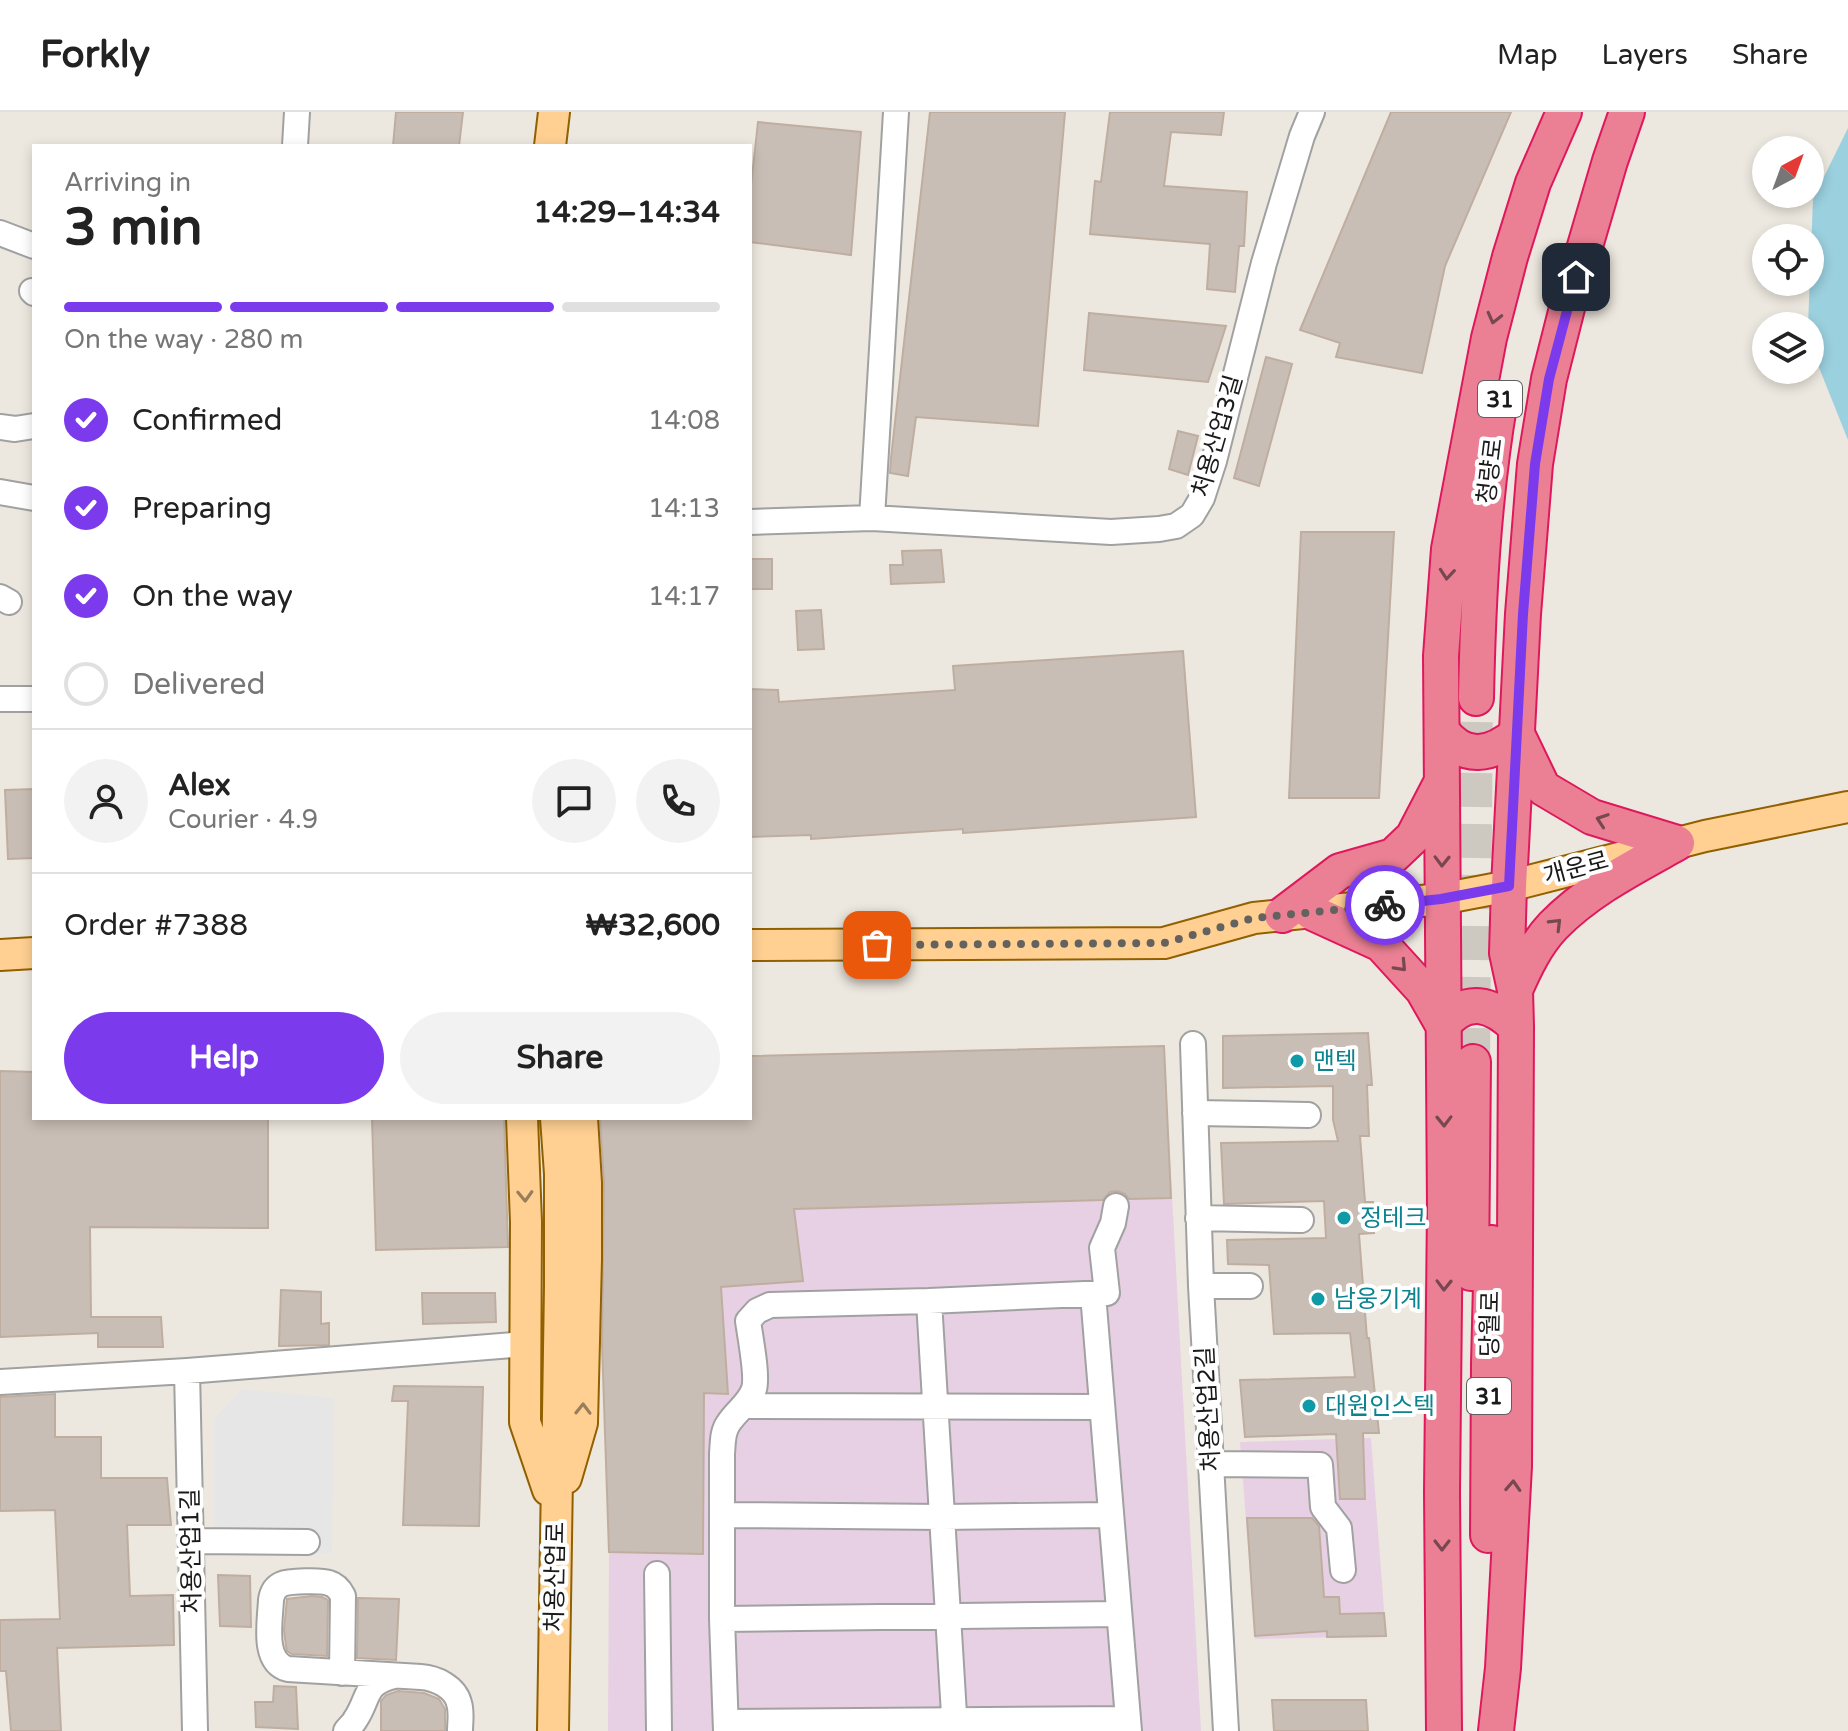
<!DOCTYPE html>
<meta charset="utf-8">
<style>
body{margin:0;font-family:"Varela Round","Noto Sans KR",sans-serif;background:#f2f2f2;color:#222;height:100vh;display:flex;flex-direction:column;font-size:30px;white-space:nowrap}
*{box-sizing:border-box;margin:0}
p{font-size:26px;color:#767676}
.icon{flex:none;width:44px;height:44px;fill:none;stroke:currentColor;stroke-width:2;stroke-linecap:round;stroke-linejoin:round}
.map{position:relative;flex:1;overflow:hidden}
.panel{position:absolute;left:32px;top:32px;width:720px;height:976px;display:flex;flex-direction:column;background:#fff;border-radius:0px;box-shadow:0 4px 12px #0003}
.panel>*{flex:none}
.needle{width:52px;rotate:41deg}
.fabs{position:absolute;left:1752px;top:24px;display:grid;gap:16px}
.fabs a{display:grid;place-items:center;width:72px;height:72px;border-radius:50%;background:#fff;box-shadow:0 4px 12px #0003;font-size:40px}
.pin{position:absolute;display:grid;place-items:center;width:68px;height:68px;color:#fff;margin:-34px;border-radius:16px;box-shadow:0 4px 12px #0006}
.courier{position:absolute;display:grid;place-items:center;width:80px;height:80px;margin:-40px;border:6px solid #7c3aed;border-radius:50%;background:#fff;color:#222;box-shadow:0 2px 10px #0007}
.head em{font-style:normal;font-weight:800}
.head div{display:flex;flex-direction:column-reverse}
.head{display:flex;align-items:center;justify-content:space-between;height:136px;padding:0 32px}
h1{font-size:52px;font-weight:800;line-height:60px}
.bar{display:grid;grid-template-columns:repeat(4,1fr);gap:12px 8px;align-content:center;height:96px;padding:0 32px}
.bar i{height:10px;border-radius:6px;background:#e0e0e0}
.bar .current{background:#7c3aed}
.bar p{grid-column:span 4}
.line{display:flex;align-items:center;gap:20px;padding:0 32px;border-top:2px solid #e0e0e0}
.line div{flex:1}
.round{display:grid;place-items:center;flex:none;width:84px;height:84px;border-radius:42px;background:#f2f2f2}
ol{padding:0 32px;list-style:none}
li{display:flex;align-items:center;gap:24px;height:88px}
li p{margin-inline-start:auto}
li .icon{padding:8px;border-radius:50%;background:#7c3aed;color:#fff;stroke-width:4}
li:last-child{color:#767676}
li i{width:44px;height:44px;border:4px solid #e0e0e0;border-radius:50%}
.action{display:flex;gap:16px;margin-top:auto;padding:16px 32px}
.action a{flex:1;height:92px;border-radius:48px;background:#7c3aed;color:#fff;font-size:32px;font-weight:800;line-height:92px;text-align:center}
.action a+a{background:#f2f2f2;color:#222}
header{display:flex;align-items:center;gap:48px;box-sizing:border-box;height:112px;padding:0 40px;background:#fff;border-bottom:2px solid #e0e0e0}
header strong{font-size:38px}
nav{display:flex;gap:44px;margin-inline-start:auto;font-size:28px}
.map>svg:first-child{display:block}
</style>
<header>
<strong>Forkly</strong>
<nav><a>Map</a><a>Layers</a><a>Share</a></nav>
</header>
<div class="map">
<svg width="1848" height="1619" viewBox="0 0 1848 1619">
<rect width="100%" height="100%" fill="#ede8df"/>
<path fill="#e7d0e3" d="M1164,934L1201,1619H608L609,1440L594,1006H750V944Z
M1371,1326L1386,1524L1255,1527L1240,1330Z"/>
<path fill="#e6e6e6" d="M242,1277L334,1286L332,1441L214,1440V1306Z"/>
<path fill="#9bd0df" d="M1848,16V328L1810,233V214H1808L1813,87Z"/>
<path fill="#c9beb5" stroke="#bfaea0" stroke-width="2" d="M396,0H463L459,34H393Z
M930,0H1065L1038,314L916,305L908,364L890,361L891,346Z
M1110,0H1224L1221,23L1171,20L1164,74L1247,80L1244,134H1239L1235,180L1207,177L1210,132L1090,122L1095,69L1101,70Z
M1391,0H1511L1445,154L1422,261L1336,245L1340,231L1300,218Z
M758,10L861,20L851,143L750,130V83Z
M1089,201L1226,214L1208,270L1084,258Z
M1266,245L1292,252L1259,374L1234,366Z
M1178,319L1198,324L1188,363L1169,357Z
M1301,420H1394L1379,686H1289Z
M941,438L944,470L891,472L890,453H903L902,439Z
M750,447H772V477H750Z
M821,498L824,537L798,538L796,499Z
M1183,539L1196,705L963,721V717L811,727V723L750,725V577L778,578L779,590L955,578L953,554Z
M34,677V746L8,747L5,678Z
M1368,921L1372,973H1367L1369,1024H1360L1365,1090H1373L1374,1121L1359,1122L1367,1226H1369L1379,1321H1363L1365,1387H1340L1336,1322L1245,1325L1240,1268L1355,1265L1350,1221L1274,1222L1269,1153L1228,1152L1227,1128L1326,1126L1324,1089L1224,1092L1221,1031L1338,1029L1333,1008V974L1223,976V924Z
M1164,934L1171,1086L1129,1087L1125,1082L1118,1079L1110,1080L1103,1088L794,1097L803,1169L721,1175L728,1282L704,1281L703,1442L609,1440L602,1232L604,1071L600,1006H750V944Z
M0,959L34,960V1006H268V1116L90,1115L91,1205H161L163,1235H98V1221L0,1225Z
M372,1006H504L508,1135L376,1138Z
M281,1178L321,1180V1212L329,1211V1233L279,1234Z
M422,1181H495L496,1210L423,1212Z
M394,1274L483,1275L479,1414L403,1413L408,1289H392Z
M55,1282V1325H101V1366H167L171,1413H127L130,1484L173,1483L174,1533L57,1536L61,1619H11L6,1559H0V1508L60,1507L55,1398L0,1399V1285Z
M1247,1406H1312L1319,1414L1324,1485H1339L1340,1502L1384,1501L1386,1524L1327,1525V1519L1255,1524Z
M218,1463L250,1464L251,1515L220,1514Z
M312,1484L322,1485L328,1488L327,1544L292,1542L287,1539L286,1534L284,1518L287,1487Z
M358,1486L399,1487L396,1548L357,1546Z
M274,1574L296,1575L298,1617L256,1615L255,1590H273Z
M398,1579L424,1581L439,1587L445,1597V1619H381V1589L386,1583Z
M1272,1588H1366L1368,1619H1274Z"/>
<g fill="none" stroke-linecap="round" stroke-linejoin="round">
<path stroke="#cdc9c1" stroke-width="34" stroke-dasharray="34 17" stroke-linecap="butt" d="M1473,950L1476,586"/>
<g stroke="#a1a1a1" stroke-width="28">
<path id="minor" d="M295,34L297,0
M0,121L34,134
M32,179L34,181
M0,315L15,317L34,314
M0,380L34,386
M872,406L896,0
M750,410L872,406L1111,420L1159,417L1176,414L1192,403L1202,386L1214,349L1264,151L1302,24L1312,0
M0,485L9,490
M0,587H34
M1193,932L1201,1174L1226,1619
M1195,1001L1308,1003
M1198,1106L1301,1108
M1201,1174H1250
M1093,1182L1129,1619
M929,1189L955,1619
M187,1259L195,1619
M0,1270L187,1259L525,1232
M744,1294L1102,1295
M1211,1352L1320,1353L1323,1395L1339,1416L1343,1458
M723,1403L942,1405L1111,1403
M191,1429L307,1430
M657,1462L659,1619
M722,1507L1119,1502
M342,1561L343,1484C340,1478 336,1473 329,1471C321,1468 289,1469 282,1472C275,1475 272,1481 271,1488C270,1510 262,1550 288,1557L421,1565C436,1566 455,1575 459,1591C462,1600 460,1610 460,1619
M726,1610L1128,1607
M346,1619C349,1615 353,1612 355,1608C370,1586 363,1571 394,1564
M726,1619L722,1507V1342C723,1331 722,1321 728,1312C736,1299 749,1292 754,1277C758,1264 750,1224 748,1209L757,1199L770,1193L929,1189L1107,1181L1102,1136L1113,1111L1116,1094"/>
</g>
<g stroke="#916000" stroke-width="34">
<path id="major" d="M550,34L554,0
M750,833L1164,831L1254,806L1441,787L1509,774L1705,724L1848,695
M0,843L34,841
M522,1006L526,1110L525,1310L548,1378
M566,1366L582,1311L586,1147V1071L582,1006
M553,1619L560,1174V1062L556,1006"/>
</g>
<g stroke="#df185d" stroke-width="38">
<path id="highway" d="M1476,586C1478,486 1483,387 1500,288
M1442,619C1464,649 1491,644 1517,622L1543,676L1592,705L1677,731
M1311,800L1381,832L1423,878L1443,913C1466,884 1492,891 1516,915
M1282,803L1340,759L1393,744L1413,725L1440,673
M1515,878C1525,855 1536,832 1553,814C1588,778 1634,755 1677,731
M1471,1161L1473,950
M1488,1423L1489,1252L1492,1131
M1444,1619L1442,1380L1445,1095L1441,544L1449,437L1489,226L1510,145L1533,71L1564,0
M1496,1619L1503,1556L1514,1354L1516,915L1515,878L1507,841L1509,774L1523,502L1535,352L1549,267L1568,192L1610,49L1627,0"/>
</g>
<use href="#minor" stroke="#fff" stroke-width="24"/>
<use href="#major" stroke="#ffd092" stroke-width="30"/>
<use href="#highway" stroke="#eb8094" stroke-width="34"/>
</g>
<defs><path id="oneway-chevron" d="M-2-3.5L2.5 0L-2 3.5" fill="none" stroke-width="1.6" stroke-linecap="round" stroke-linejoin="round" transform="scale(2)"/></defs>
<g stroke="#784851">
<use href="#oneway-chevron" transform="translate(1494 206) rotate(104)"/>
<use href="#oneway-chevron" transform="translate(1447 462) rotate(95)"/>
<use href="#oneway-chevron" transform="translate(1602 708) rotate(-161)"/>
<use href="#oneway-chevron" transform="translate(1442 749) rotate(91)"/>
<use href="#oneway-chevron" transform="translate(1556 812) rotate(-45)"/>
<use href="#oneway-chevron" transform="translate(1401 854) rotate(47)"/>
<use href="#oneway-chevron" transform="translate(1444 1009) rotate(89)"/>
<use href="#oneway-chevron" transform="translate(1444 1173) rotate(91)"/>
<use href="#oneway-chevron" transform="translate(1513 1374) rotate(-87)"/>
<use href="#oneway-chevron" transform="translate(1442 1433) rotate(90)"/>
</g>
<g stroke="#987e5c">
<use href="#oneway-chevron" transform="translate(525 1084) rotate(88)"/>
<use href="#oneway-chevron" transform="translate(583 1297) rotate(-89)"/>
</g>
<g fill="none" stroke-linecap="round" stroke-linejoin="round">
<path stroke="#64625f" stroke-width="8" stroke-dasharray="0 14.4" d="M877,833L1164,831L1254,806L1385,793"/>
<path stroke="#7c3aed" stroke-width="10" d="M1385,793L1441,787L1509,774L1523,502L1535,352L1549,267L1576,165"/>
</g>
<g fill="#0f9aa8" stroke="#fff" stroke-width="3">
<circle cx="1297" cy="949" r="8"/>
<circle cx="1344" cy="1106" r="8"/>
<circle cx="1318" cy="1187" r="8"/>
<circle cx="1309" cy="1294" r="8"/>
</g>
<g text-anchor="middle" stroke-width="8" stroke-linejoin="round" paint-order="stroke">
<g fill="#fff" stroke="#5f5f5f" stroke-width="2">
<rect x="1478" y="269" width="44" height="36" rx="6"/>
<rect x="1467" y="1266" width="44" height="36" rx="6"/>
</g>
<g font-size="22" font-weight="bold" fill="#1a1a1a">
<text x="1500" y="295">31</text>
<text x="1489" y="1292">31</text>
</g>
<g font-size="24" fill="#1a1a1a" stroke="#fff">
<text transform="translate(1217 324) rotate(-74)" y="8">처용산업3길</text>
<text transform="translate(1490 359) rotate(-83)" y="8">청량로</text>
<text transform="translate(1576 756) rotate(-15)" y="8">개운로</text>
<text transform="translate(1490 1212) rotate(-89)" y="8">당월로</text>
<text transform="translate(1208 1297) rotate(-93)" y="8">처용산업2길</text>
<text transform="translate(191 1439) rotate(-91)" y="8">처용산업1길</text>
<text transform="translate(555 1465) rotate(-89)" y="8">처용산업로</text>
</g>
<g font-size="24" fill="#0d838f" stroke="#fff" text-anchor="start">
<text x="1313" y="957">맨텍</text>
<text x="1360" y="1114">정테크</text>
<text x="1334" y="1195">남웅기계</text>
<text x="1325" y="1302">대원인스텍</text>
</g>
</g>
</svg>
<div class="fabs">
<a><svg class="needle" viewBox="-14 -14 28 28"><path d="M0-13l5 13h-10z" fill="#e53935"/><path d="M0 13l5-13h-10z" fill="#767676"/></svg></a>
<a><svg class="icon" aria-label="locate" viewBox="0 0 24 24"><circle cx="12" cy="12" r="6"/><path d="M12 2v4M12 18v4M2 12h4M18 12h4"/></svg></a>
<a><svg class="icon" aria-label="layers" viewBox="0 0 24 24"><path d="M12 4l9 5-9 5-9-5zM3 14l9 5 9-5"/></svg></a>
</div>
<div class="pin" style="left:877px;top:833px;background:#ea580c"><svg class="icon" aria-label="bag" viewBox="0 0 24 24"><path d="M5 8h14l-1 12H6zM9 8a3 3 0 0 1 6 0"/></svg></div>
<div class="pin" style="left:1576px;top:165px;background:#1f2937"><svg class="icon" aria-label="home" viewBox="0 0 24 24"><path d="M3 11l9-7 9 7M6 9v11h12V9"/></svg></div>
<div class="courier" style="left:1385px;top:793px"><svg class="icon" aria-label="bike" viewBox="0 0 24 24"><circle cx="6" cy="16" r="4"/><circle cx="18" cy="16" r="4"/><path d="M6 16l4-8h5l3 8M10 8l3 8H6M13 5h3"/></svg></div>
<section class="panel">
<div class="head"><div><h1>3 min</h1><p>Arriving in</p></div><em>14:29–14:34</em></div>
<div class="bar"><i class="current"></i><i class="current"></i><i class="current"></i><i></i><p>On the way · 280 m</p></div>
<ol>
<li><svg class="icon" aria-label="check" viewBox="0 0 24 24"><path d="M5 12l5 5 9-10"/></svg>Confirmed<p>14:08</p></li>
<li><svg class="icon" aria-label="check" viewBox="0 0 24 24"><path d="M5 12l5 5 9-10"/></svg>Preparing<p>14:13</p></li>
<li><svg class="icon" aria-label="check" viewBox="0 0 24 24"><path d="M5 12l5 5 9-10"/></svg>On the way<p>14:17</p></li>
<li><i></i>Delivered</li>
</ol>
<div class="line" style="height:144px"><a class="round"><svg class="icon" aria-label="person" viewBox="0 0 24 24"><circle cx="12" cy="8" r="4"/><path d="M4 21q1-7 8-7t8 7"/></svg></a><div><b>Alex</b><p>Courier · 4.9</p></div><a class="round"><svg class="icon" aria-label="chat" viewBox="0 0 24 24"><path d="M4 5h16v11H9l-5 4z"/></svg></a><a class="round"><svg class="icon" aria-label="phone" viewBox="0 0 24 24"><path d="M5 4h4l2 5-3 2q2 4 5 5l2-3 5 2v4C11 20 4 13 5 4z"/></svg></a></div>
<div class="line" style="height:104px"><div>Order #7388</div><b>₩32,600</b></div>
<div class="action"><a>Help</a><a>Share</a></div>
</section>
</div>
